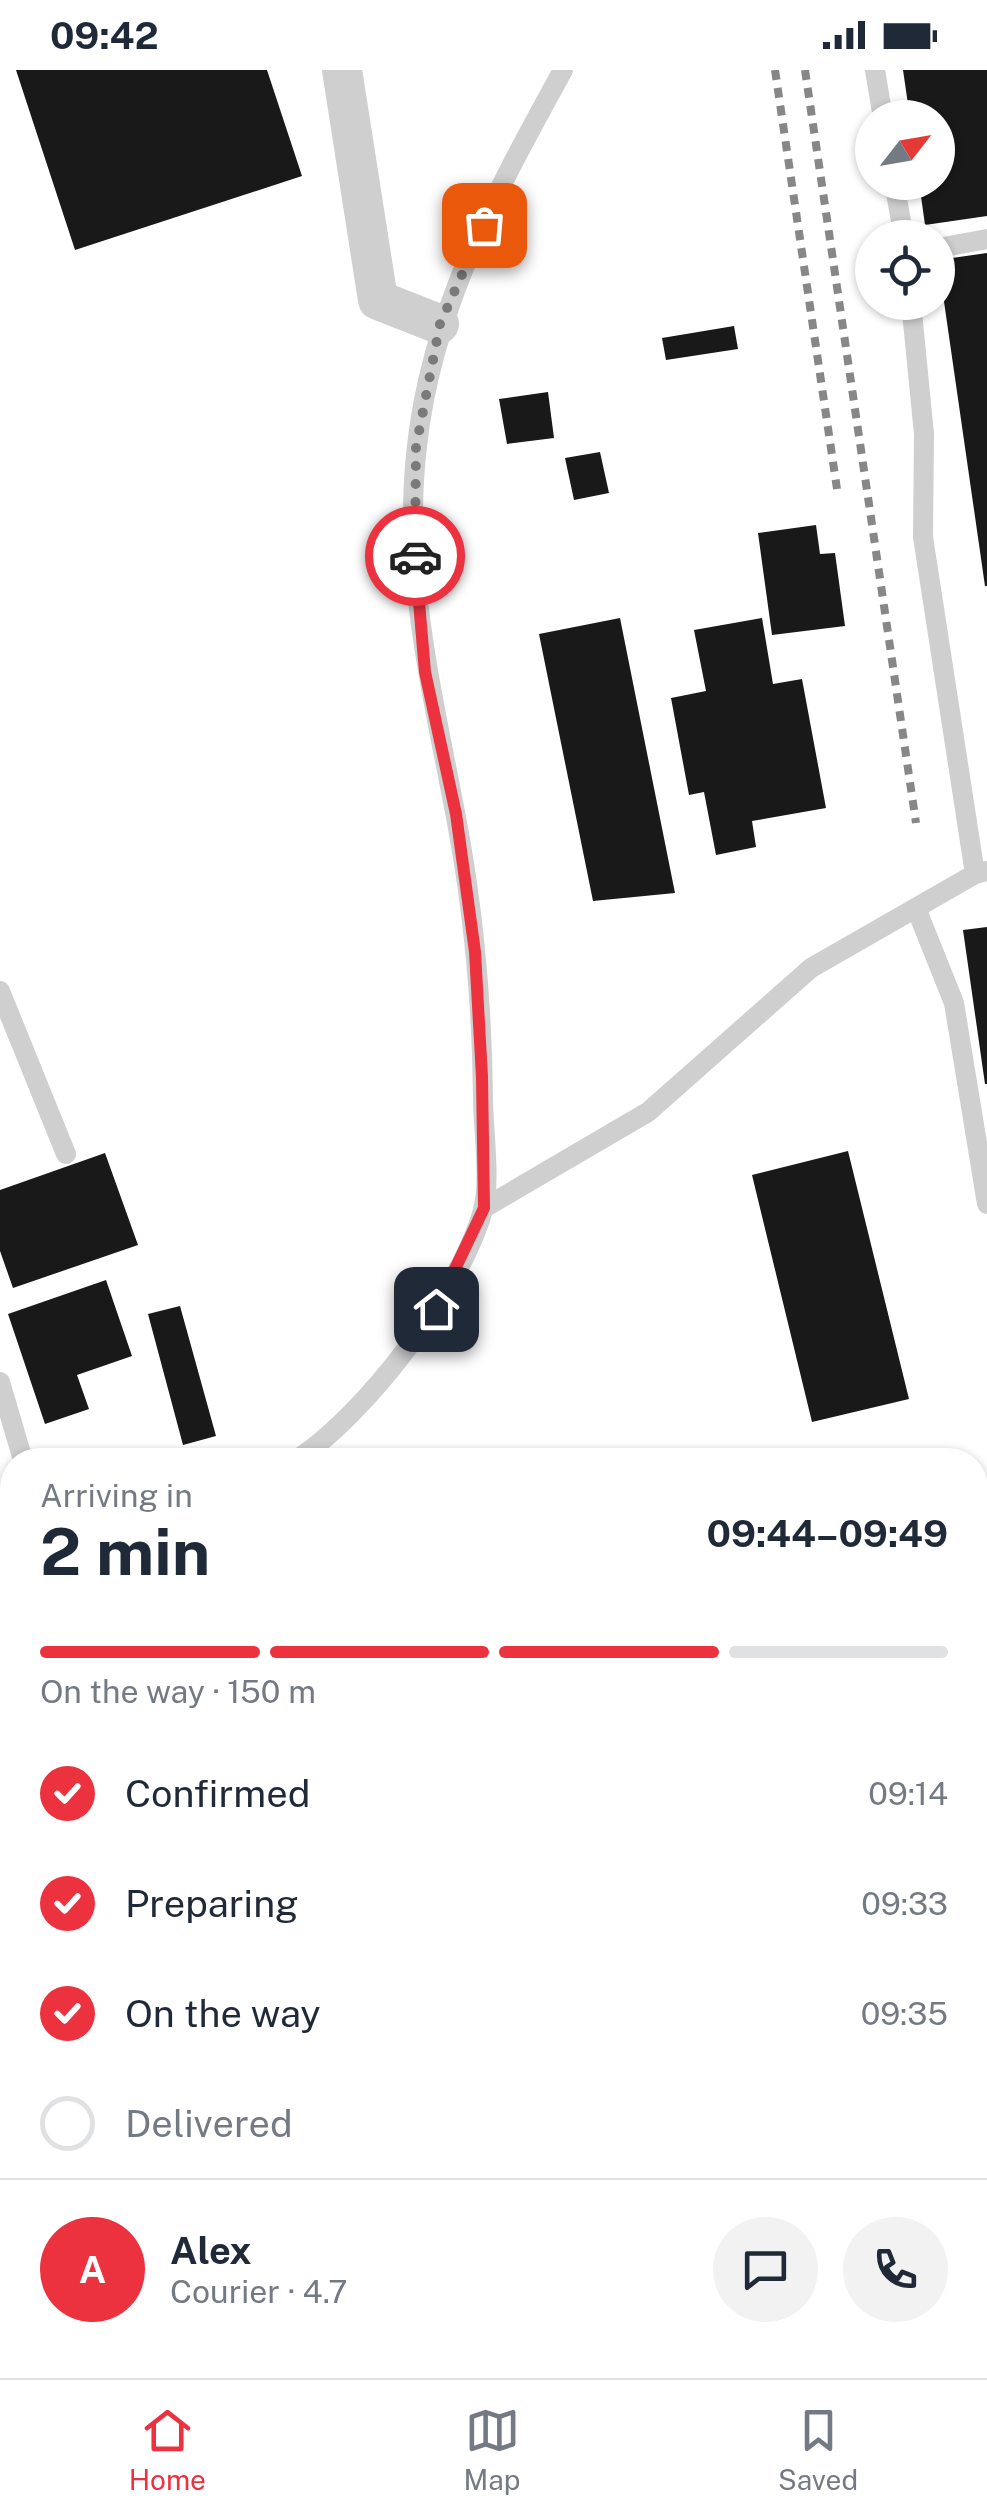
<!DOCTYPE html>
<meta charset="utf-8">
<style>
body{margin:0;font-family:"Public Sans",sans-serif;background:#f2f2f3;color:#1f2937;height:100vh;display:flex;flex-direction:column;font-size:38px;white-space:nowrap}
*{box-sizing:border-box;margin:0}
p{font-size:32px;color:#747a83}
.icon{flex:none;width:55px;height:55px;fill:none;stroke:currentColor;stroke-width:2;stroke-linecap:round;stroke-linejoin:round}
.map{position:relative;flex:1;overflow:hidden}
.panel{position:absolute;left:0px;top:1378px;width:988px;height:932px;display:flex;flex-direction:column;background:#fff;border-radius:40px 40px 0 0;box-shadow:0 2px 8px #0004}
.panel>*{flex:none}
.needle{width:65px;rotate:59deg}
.tools{position:absolute;left:855px;top:30px;display:grid;gap:20px}
.tools a{display:grid;place-items:center;width:100px;height:100px;border-radius:50%;background:#fff;box-shadow:0 2px 8px #0004;font-size:50px}
.pin{position:absolute;display:grid;place-items:center;width:85px;height:85px;color:#fff;margin:-42px;border-radius:20px;box-shadow:0 5px 15px #0006}
.courier{position:absolute;display:grid;place-items:center;width:100px;height:100px;margin:-50px;border:8px solid #ec313f;border-radius:50%;background:#fff;color:#222;box-shadow:0 2px 12px #0007}
.overview em{font-style:normal;font-weight:700}
.overview div{display:flex;flex-direction:column-reverse}
.overview{display:flex;align-items:center;justify-content:space-between;height:170px;padding:0 40px}
h1{font-size:65px;font-weight:700;line-height:75px}
.bar{display:grid;grid-template-columns:repeat(4,1fr);gap:15px 10px;align-content:center;height:120px;padding:0 40px}
.bar i{height:12px;border-radius:8px;background:#e0e1e3}
.bar .current{background:#ec313f}
.bar p{grid-column:span 4}
.line{display:flex;align-items:center;gap:25px;padding:0 40px;border-top:2px solid #e0e1e3}
.line div{flex:1}
.round{display:grid;place-items:center;flex:none;width:105px;height:105px;border-radius:52px;background:#f2f2f3}
ol{padding:0 40px;list-style:none}
li{display:flex;align-items:center;gap:30px;height:110px}
li p{margin-inline-start:auto}
li .icon{padding:10px;border-radius:50%;background:#ec313f;color:#fff;stroke-width:4}
li:last-child{color:#747a83}
li i{width:55px;height:55px;border:5px solid #e0e1e3;border-radius:50%}
.status{display:flex;justify-content:space-between;align-items:center;height:70px;padding:0 50px;background:#fff;direction:ltr}
.status svg{height:28px;fill:currentColor}
.dock{display:flex;justify-content:space-around;align-items:center;height:140px;border-top:2px solid #e0e1e3;background:#fff;font-size:28px;color:#747a83}
.dock a{display:grid;justify-items:center;gap:5px}
.dock .current{color:#ec313f}
.map>svg:first-child{display:block}
</style>
<div class="status"><b>09:42</b><svg viewBox="0 0 49 12"><path d="M0 12V9h3v3zM5 12V6h3v6zM10 12V3h3v9zM15 12V0h3v12zM26 1h20v11H26zM47 4h2v5h-2z"/></svg></div>
<div class="map">
<svg width="987" height="2308" viewBox="0 0 987 2308">
<rect width="100%" height="100%" fill="#fff"/>
<path fill="#191919" d="M16,0H267L302,106L75,180Z
M903,0H987V146L925,155L919,112H938V48H910Z
M987,183V516H985L938,190Z
M734,256L738,279L666,290L662,268Z
M548,322L554,368L507,374L499,329Z
M600,382L609,423L574,430L565,388Z
M816,455L820,484L835,483L845,556L772,565L758,463Z
M620,548L675,823L593,831L539,564Z
M762,548L773,614L802,609L826,738L752,751L756,777L716,785L704,722L689,725L671,628L706,621L694,560Z
M987,857V1014H985L963,860Z
M848,1081L909,1329L812,1352L752,1105Z
M105,1083L138,1175L13,1218L0,1181V1120Z
M106,1210L132,1286L77,1305L89,1339L45,1354L8,1244Z
M180,1236L216,1366L183,1375L148,1244Z
M987,1718V2037L975,2040V1721Z
M987,2195V2276L985,2277L975,2197Z
M408,2298H448L450,2308H410Z
M623,2298H697V2300L625,2308Z"/>
<g fill="none" stroke-linecap="round" stroke-linejoin="round">
<path stroke="#cfcfcf" stroke-width="20" d="M875,0L883,48
M894,112L904,168
M938,178L987,169
M911,232L924,364L923,467L975,804L987,801
M916,838L954,933L987,1134
M0,921L66,1084
M484,1138L648,1042L811,898L975,804
M0,1312L23,1390
M296,1390C365,1346 462,1218 483,1140C491,1112 483,1058 483,1027C482,932 473,835 455,742C432,621 402,501 417,376C432,238 497,120 563,0
M280,2298L286,2308"/>
<path stroke="#cfcfcf" stroke-width="40" d="M342,0L378,230L439,254"/>
<path stroke="#aaa" stroke-width="55" d="M0,1536L12,1582
M0,1820L12,1861
M152,2298L155,2308
M234,2298L237,2308"/>
<path stroke="#878787" stroke-width="8" stroke-dasharray="10 8" stroke-linecap="butt" d="M775,0L837,419
M805,0L916,753
M975,2045L987,2044
M975,2081L987,2079
M975,2122L987,2120
M975,2150L987,2149"/>
</g>
<g fill="none" stroke-linecap="round" stroke-linejoin="round">
<path stroke="#7a7a7a" stroke-width="10" stroke-dasharray="0 18" d="M415,486L416,377L440,254L484,155"/>
<path stroke="#ec313f" stroke-width="12" d="M415,486L425,602L456,744L475,882L482,1007L484,1138L436,1239"/>
</g>
</svg>
<div class="tools">
<a><svg class="needle" viewBox="-14 -14 28 28"><path d="M0-13l5 13h-10z" fill="#e53935"/><path d="M0 13l5-13h-10z" fill="#747a83"/></svg></a>
<a><svg class="icon" aria-label="locate" viewBox="0 0 24 24"><circle cx="12" cy="12" r="6"/><path d="M12 2v4M12 18v4M2 12h4M18 12h4"/></svg></a>
</div>
<div class="pin" style="left:484px;top:155px;background:#ea580c"><svg class="icon" aria-label="bag" viewBox="0 0 24 24"><path d="M5 8h14l-1 12H6zM9 8a3 3 0 0 1 6 0"/></svg></div>
<div class="pin" style="left:436px;top:1239px;background:#1f2937"><svg class="icon" aria-label="home" viewBox="0 0 24 24"><path d="M3 11l9-7 9 7M6 9v11h12V9"/></svg></div>
<div class="courier" style="left:415px;top:486px"><svg class="icon" aria-label="car" viewBox="0 0 24 24"><path d="M5 17H2v-5l4-1 3-4h7l3 4 3 1v5h-3M9 17h6M6 11h13"/><circle cx="7" cy="17" r="2"/><circle cx="17" cy="17" r="2"/></svg></div>
<section class="panel">
<div class="overview"><div><h1>2 min</h1><p>Arriving in</p></div><em>09:44–09:49</em></div>
<div class="bar"><i class="current"></i><i class="current"></i><i class="current"></i><i></i><p>On the way · 150 m</p></div>
<ol>
<li><svg class="icon" aria-label="check" viewBox="0 0 24 24"><path d="M5 12l5 5 9-10"/></svg>Confirmed<p>09:14</p></li>
<li><svg class="icon" aria-label="check" viewBox="0 0 24 24"><path d="M5 12l5 5 9-10"/></svg>Preparing<p>09:33</p></li>
<li><svg class="icon" aria-label="check" viewBox="0 0 24 24"><path d="M5 12l5 5 9-10"/></svg>On the way<p>09:35</p></li>
<li><i></i>Delivered</li>
</ol>
<div class="line" style="height:180px"><b class="round" style="background:#ec313f;color:#fff">A</b><div><b>Alex</b><p>Courier · 4.7</p></div><a class="round"><svg class="icon" aria-label="chat" viewBox="0 0 24 24"><path d="M4 5h16v11H9l-5 4z"/></svg></a><a class="round"><svg class="icon" aria-label="phone" viewBox="0 0 24 24"><path d="M5 4h4l2 5-3 2q2 4 5 5l2-3 5 2v4C11 20 4 13 5 4z"/></svg></a></div>
</section>
</div>
<nav class="dock">
<a class="current"><svg class="icon" aria-label="home" viewBox="0 0 24 24"><path d="M3 11l9-7 9 7M6 9v11h12V9"/></svg>Home</a>
<a><svg class="icon" aria-label="map" viewBox="0 0 24 24"><path d="M3 6l6-2 6 2 6-2v14l-6 2-6-2-6 2zM9 4v14M15 6v14"/></svg>Map</a>
<a><svg class="icon" aria-label="saved" viewBox="0 0 24 24"><path d="M7 4h10v16l-5-4-5 4z"/></svg>Saved</a>
</nav>
